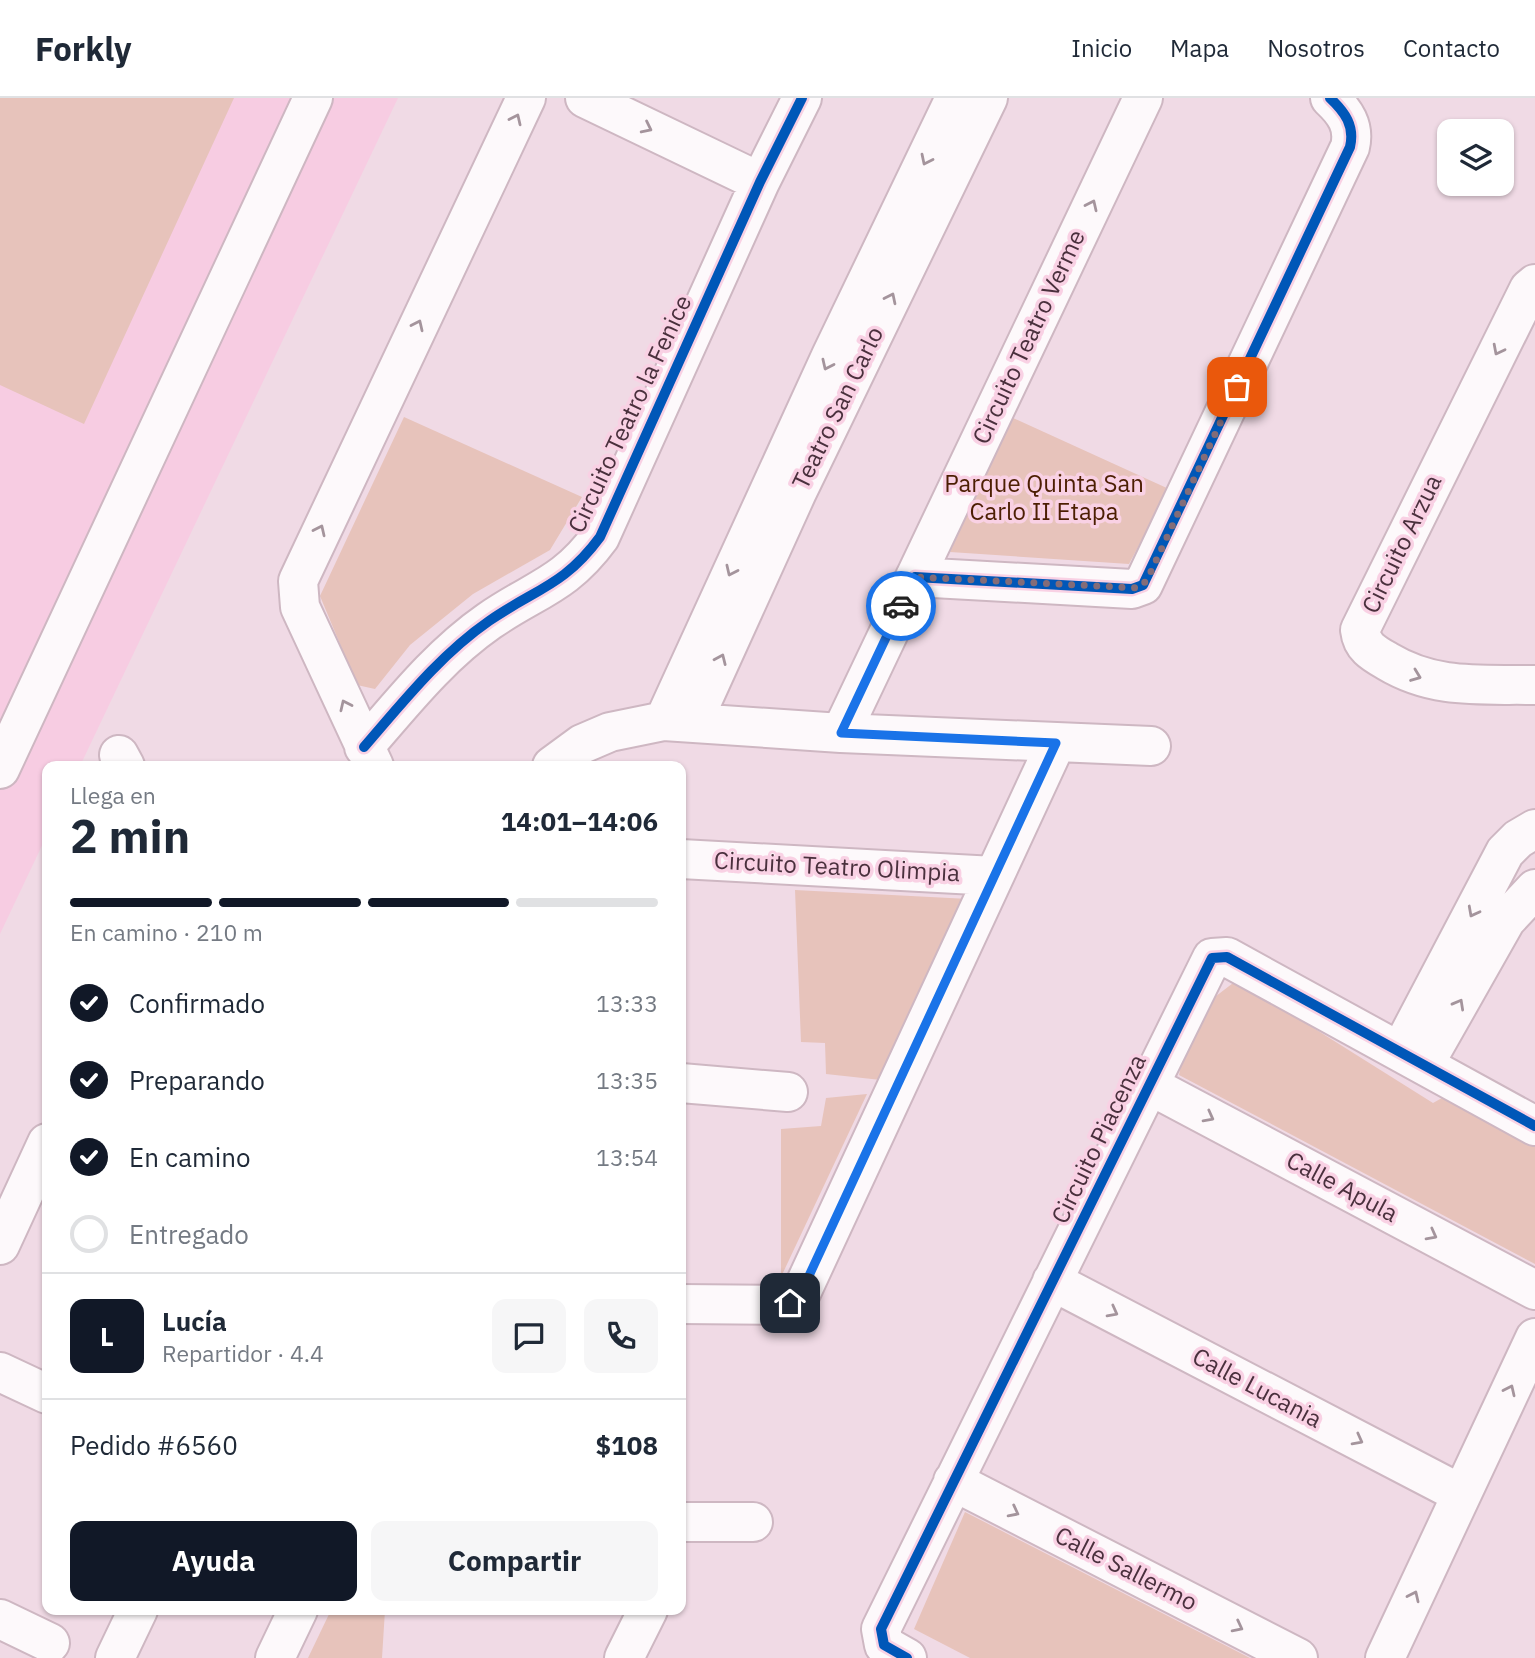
<!DOCTYPE html>
<html lang="es">
<meta charset="utf-8">
<style>
body{margin:0;font-family:"IBM Plex Sans",sans-serif;background:#f6f6f7;color:#1f2937;height:100vh;display:flex;flex-direction:column;font-size:26px;white-space:nowrap}
*{box-sizing:border-box;margin:0}
p{font-size:23px;color:#747a83}
.icon{flex:none;width:38px;height:38px;fill:none;stroke:currentColor;stroke-width:2;stroke-linecap:round;stroke-linejoin:round}
.map{position:relative;flex:1;overflow:hidden}
.details{position:absolute;left:42px;top:663px;width:644px;height:854px;display:flex;flex-direction:column;background:#fff;border-radius:14px;box-shadow:0 2px 5px #0004}
.details>*{flex:none}
.tools{position:absolute;left:1437px;top:21px;display:grid;gap:14px}
.tools a{display:grid;place-items:center;width:77px;height:77px;border-radius:14px;background:#fff;box-shadow:0 2px 5px #0004;font-size:35px}
.pin{position:absolute;display:grid;place-items:center;width:60px;height:60px;color:#fff;margin:-30px;border-radius:14px;box-shadow:0 4px 10px #0006}
.courier{position:absolute;display:grid;place-items:center;width:70px;height:70px;margin:-35px;border:5px solid #1a73e8;border-radius:50%;background:#fff;color:#222;box-shadow:0 2px 9px #0007}
.headline em{font-style:normal;font-weight:700}
.headline div{display:flex;flex-direction:column-reverse}
.headline{display:flex;align-items:center;justify-content:space-between;height:119px;padding:0 28px}
h1{font-size:46px;font-weight:700;line-height:52px}
.bar{display:grid;grid-template-columns:repeat(4,1fr);gap:10px 7px;align-content:center;height:84px;padding:0 28px}
.bar i{height:9px;border-radius:5px;background:#e0e1e3}
.bar .active{background:#111827}
.bar p{grid-column:span 4}
.line{display:flex;align-items:center;gap:18px;padding:0 28px;border-top:2px solid #e0e1e3}
.line div{flex:1}
.round{display:grid;place-items:center;flex:none;width:74px;height:74px;border-radius:14px;background:#f6f6f7}
ol{padding:0 28px;list-style:none}
li{display:flex;align-items:center;gap:21px;height:77px}
li p{margin-inline-start:auto}
li .icon{padding:7px;border-radius:50%;background:#111827;color:#fff;stroke-width:4}
li:last-child{color:#747a83}
li i{width:38px;height:38px;border:4px solid #e0e1e3;border-radius:50%}
.button{display:flex;gap:14px;margin-top:auto;padding:14px 28px}
.button a{flex:1;height:80px;border-radius:14px;background:#111827;color:#fff;font-size:28px;font-weight:700;line-height:80px;text-align:center}
.button a+a{background:#f6f6f7;color:#1f2937}
header{display:flex;align-items:center;gap:42px;box-sizing:border-box;height:98px;padding:0 35px;background:#fff;border-bottom:2px solid #e0e1e3}
header strong{font-size:33px}
nav{display:flex;gap:38px;margin-inline-start:auto;font-size:24px}
.map>svg:first-child{display:block}
</style>
<header>
<strong>Forkly</strong>
<nav><a>Inicio</a><a>Mapa</a><a>Nosotros</a><a>Contacto</a></nav>
</header>
<div class="map">
<svg width="1535" height="1560" viewBox="0 0 1535 1560">
<rect width="100%" height="100%" fill="#f0dae5"/>
<path fill="#f7cce2" d="M0,0H398L80,668H47V737L0,836Z"/>
<path fill="#e7c3bb" d="M0,0H234L84,326L0,287Z
M404,319L582,399L550,452L473,496L410,547L375,591L357,587L320,498Z
M1011,319L1169,391L1129,466L950,454Z
M795,792L969,801L881,982L826,976L825,945L801,944Z
M1237,882L1433,1005L1458,991L1535,1043V1166L1179,977L1184,952L1207,905Z
M867,996L781,1179V1031L821,1028L826,1000Z
M965,1414L1250,1560H970L914,1531Z
M331,1512H385L382,1560H308Z"/>
<g fill="none" stroke-linecap="round" stroke-linejoin="round">
<g stroke="#ceb7c2" stroke-width="42">
<path id="minor" d="M585,0L760,84
M1535,186L1529,191L1360,532C1362,549 1373,555 1387,563C1435,592 1481,586 1535,587
M915,479L1132,491L1143,487L1350,49C1355,28 1345,14 1330,0
M664,623L831,258L955,0
M693,623L797,394L988,0
M841,635L1143,0
M364,649C403,604 440,557 489,523C535,491 564,488 600,439L760,84L802,0
M119,657L125,668
M374,668L300,509L298,483L526,0
M552,668L582,646L610,634L664,623L841,635L1151,648
M0,671L313,0
M681,761L994,778
M1401,952L1505,754L1518,741L1535,731
M1425,965L1506,822L1535,791
M681,985L788,994
M1149,987L1535,1192
M0,1147L47,1045
M1052,1183L1461,1396
M681,1206L782,1207L790,1205L801,1195L1056,645
M0,1274L47,1296
M953,1383L1298,1560
M681,1424H753
M0,1521L50,1545
M115,1560L138,1512
M275,1560L298,1512
M624,1560L648,1512
M907,1560L884,1547L881,1531L1212,860L1227,859L1535,1028
M1385,1560L1535,1240"/>
</g>
<use href="#minor" stroke="#fdf9fb" stroke-width="38"/>
<g stroke="#f9d1e4" stroke-width="15">
<path id="cycleway" d="M915,479L1132,491L1143,487L1350,49C1355,28 1345,14 1330,0
M364,649C403,604 440,557 489,523C535,491 564,488 600,439L760,84L802,0
M907,1560L884,1547L881,1531L1212,860L1227,859L1535,1028"/>
</g>
<use href="#cycleway" stroke="#0057b8" stroke-width="10"/>
</g>
<defs><path id="oneway-chevron" d="M-2-3.5L2.5 0L-2 3.5" fill="none" stroke-width="1.6" stroke-linecap="round" stroke-linejoin="round" transform="scale(1.75)"/></defs>
<g stroke="#a4949c">
<use href="#oneway-chevron" transform="translate(516 21) rotate(-65)"/>
<use href="#oneway-chevron" transform="translate(647 30) rotate(26)"/>
<use href="#oneway-chevron" transform="translate(926 62) rotate(116)"/>
<use href="#oneway-chevron" transform="translate(1092 107) rotate(-65)"/>
<use href="#oneway-chevron" transform="translate(891 200) rotate(-64)"/>
<use href="#oneway-chevron" transform="translate(418 227) rotate(-65)"/>
<use href="#oneway-chevron" transform="translate(1498 252) rotate(117)"/>
<use href="#oneway-chevron" transform="translate(827 267) rotate(115)"/>
<use href="#oneway-chevron" transform="translate(320 432) rotate(-65)"/>
<use href="#oneway-chevron" transform="translate(731 473) rotate(115)"/>
<use href="#oneway-chevron" transform="translate(721 561) rotate(-66)"/>
<use href="#oneway-chevron" transform="translate(1416 578) rotate(21)"/>
<use href="#oneway-chevron" transform="translate(345 607) rotate(-115)"/>
<use href="#oneway-chevron" transform="translate(1473 814) rotate(118)"/>
<use href="#oneway-chevron" transform="translate(1459 906) rotate(-61)"/>
<use href="#oneway-chevron" transform="translate(1209 1019) rotate(28)"/>
<use href="#oneway-chevron" transform="translate(1432 1137) rotate(28)"/>
<use href="#oneway-chevron" transform="translate(1113 1214) rotate(28)"/>
<use href="#oneway-chevron" transform="translate(1510 1292) rotate(-65)"/>
<use href="#oneway-chevron" transform="translate(1358 1342) rotate(28)"/>
<use href="#oneway-chevron" transform="translate(1014 1414) rotate(27)"/>
<use href="#oneway-chevron" transform="translate(1414 1498) rotate(-65)"/>
<use href="#oneway-chevron" transform="translate(1238 1529) rotate(27)"/>
</g>
<g fill="none" stroke-linecap="round" stroke-linejoin="round">
<path stroke="#846c78" stroke-width="7" stroke-dasharray="0 12.6" d="M901,508L915,479L1139,490L1147,482L1237,289"/>
<path stroke="#1a73e8" stroke-width="9" d="M790,1205L801,1195L1056,645L841,635L901,508"/>
</g>
<g text-anchor="middle" stroke-width="7" stroke-linejoin="round" paint-order="stroke">
<g font-size="24" fill="#4a303d" stroke="#f9d1e4">
<text transform="translate(1029 239) rotate(-65)" y="8">Circuito Teatro Verme</text>
<text transform="translate(838 310) rotate(-64)" y="8">Teatro San Carlo</text>
<text transform="translate(630 316) rotate(-65)" y="8">Circuito Teatro la Fenice</text>
<text transform="translate(1402 446) rotate(-64)" y="8">Circuito Arzua</text>
<text transform="translate(837 769) rotate(3)" y="8">Circuito Teatro Olimpia</text>
<text transform="translate(1099 1041) rotate(-64)" y="8">Circuito Piacenza</text>
<text transform="translate(1342 1089) rotate(28)" y="8">Calle Apula</text>
<text transform="translate(1257 1290) rotate(28)" y="8">Calle Lucania</text>
<text transform="translate(1126 1471) rotate(27)" y="8">Calle Sallermo</text>
</g>
<g font-size="24" fill="#4c1e02" stroke="#f9d1e4">
<text x="1044" y="394">Parque Quinta San<tspan x="1044" dy="28">Carlo II Etapa</tspan></text>
</g>
</g>
</svg>
<div class="tools">
<a><svg class="icon" aria-label="layers" viewBox="0 0 24 24"><path d="M12 4l9 5-9 5-9-5zM3 14l9 5 9-5"/></svg></a>
</div>
<div class="pin" style="left:1237px;top:289px;background:#ea580c"><svg class="icon" aria-label="bag" viewBox="0 0 24 24"><path d="M5 8h14l-1 12H6zM9 8a3 3 0 0 1 6 0"/></svg></div>
<div class="pin" style="left:790px;top:1205px;background:#1f2937"><svg class="icon" aria-label="home" viewBox="0 0 24 24"><path d="M3 11l9-7 9 7M6 9v11h12V9"/></svg></div>
<div class="courier" style="left:901px;top:508px"><svg class="icon" aria-label="car" viewBox="0 0 24 24"><path d="M5 17H2v-5l4-1 3-4h7l3 4 3 1v5h-3M9 17h6M6 11h13"/><circle cx="7" cy="17" r="2"/><circle cx="17" cy="17" r="2"/></svg></div>
<section class="details">
<div class="headline"><div><h1>2 min</h1><p>Llega en</p></div><em>14:01–14:06</em></div>
<div class="bar"><i class="active"></i><i class="active"></i><i class="active"></i><i></i><p>En camino · 210 m</p></div>
<ol>
<li><svg class="icon" aria-label="check" viewBox="0 0 24 24"><path d="M5 12l5 5 9-10"/></svg>Confirmado<p>13:33</p></li>
<li><svg class="icon" aria-label="check" viewBox="0 0 24 24"><path d="M5 12l5 5 9-10"/></svg>Preparando<p>13:35</p></li>
<li><svg class="icon" aria-label="check" viewBox="0 0 24 24"><path d="M5 12l5 5 9-10"/></svg>En camino<p>13:54</p></li>
<li><i></i>Entregado</li>
</ol>
<div class="line" style="height:126px"><b class="round" style="background:#111827;color:#fff">L</b><div><b>Lucía</b><p>Repartidor · 4.4</p></div><a class="round"><svg class="icon" aria-label="chat" viewBox="0 0 24 24"><path d="M4 5h16v11H9l-5 4z"/></svg></a><a class="round"><svg class="icon" aria-label="phone" viewBox="0 0 24 24"><path d="M5 4h4l2 5-3 2q2 4 5 5l2-3 5 2v4C11 20 4 13 5 4z"/></svg></a></div>
<div class="line" style="height:91px"><div>Pedido #6560</div><b>$108</b></div>
<div class="button"><a>Ayuda</a><a>Compartir</a></div>
</section>
</div>
